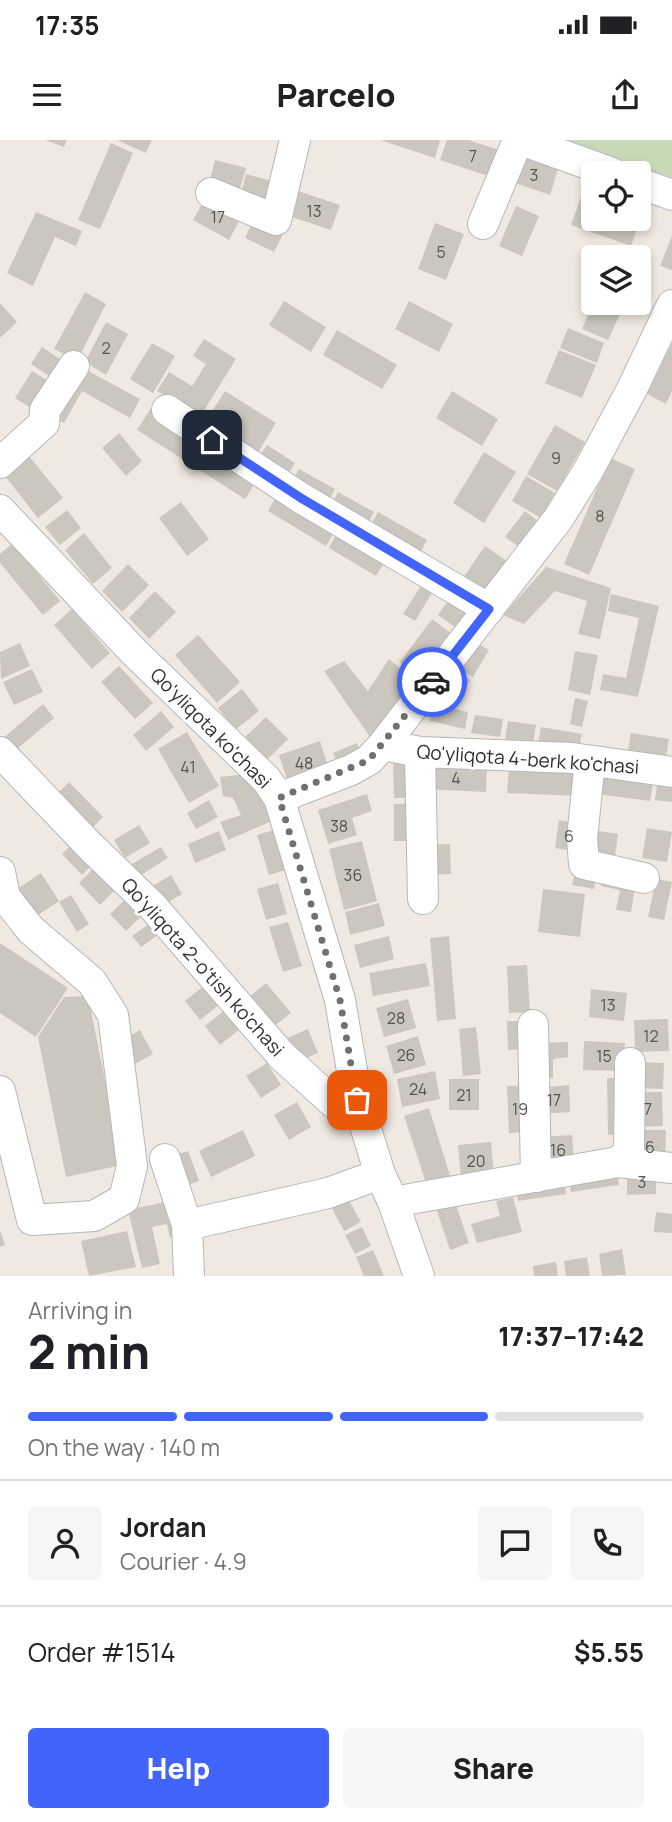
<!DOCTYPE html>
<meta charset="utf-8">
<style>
body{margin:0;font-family:Manrope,sans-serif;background:#f6f6f6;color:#202124;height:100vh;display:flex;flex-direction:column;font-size:26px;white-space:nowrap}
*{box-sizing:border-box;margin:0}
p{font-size:23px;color:#757577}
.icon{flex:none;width:38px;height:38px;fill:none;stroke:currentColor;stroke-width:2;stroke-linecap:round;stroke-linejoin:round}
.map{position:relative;height:1136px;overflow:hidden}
.sheet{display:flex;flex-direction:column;background:#fff;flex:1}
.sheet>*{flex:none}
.buttons{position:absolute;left:581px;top:21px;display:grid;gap:14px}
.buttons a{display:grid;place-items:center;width:70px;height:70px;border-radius:7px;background:#fff;box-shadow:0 4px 10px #0003;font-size:35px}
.pin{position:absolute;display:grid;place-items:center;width:60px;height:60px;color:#fff;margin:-30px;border-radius:14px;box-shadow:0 4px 10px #0006}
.courier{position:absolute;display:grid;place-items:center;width:70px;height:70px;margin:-35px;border:5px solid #4264fb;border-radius:50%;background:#fff;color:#222;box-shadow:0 2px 9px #0007}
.head em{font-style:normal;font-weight:800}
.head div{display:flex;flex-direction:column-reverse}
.head{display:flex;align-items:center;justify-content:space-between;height:119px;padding:0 28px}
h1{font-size:46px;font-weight:800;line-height:52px}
.bar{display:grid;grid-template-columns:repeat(4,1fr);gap:10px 7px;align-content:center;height:84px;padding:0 28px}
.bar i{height:9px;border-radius:5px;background:#e0e0e0}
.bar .current{background:#4264fb}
.bar p{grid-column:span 4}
.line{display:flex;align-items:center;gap:18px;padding:0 28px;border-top:2px solid #e0e0e0}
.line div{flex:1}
.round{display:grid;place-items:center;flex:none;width:74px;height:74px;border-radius:7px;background:#f6f6f6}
.cta{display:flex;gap:14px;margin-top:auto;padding:14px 28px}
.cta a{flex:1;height:80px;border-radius:7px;background:#4264fb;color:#fff;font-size:28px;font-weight:800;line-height:80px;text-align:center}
.cta a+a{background:#f6f6f6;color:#202124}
.status{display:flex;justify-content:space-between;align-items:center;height:49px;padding:0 35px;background:#fff;direction:ltr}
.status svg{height:19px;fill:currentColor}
header{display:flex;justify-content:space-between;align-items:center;height:91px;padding:0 28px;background:#fff;font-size:32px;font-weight:800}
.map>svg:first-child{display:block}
</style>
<div class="status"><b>17:35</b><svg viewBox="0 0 49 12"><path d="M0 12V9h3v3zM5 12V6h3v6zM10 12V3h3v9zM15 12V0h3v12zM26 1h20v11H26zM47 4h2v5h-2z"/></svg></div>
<header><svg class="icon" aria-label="menu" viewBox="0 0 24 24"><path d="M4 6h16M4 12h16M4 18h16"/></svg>Parcelo<svg class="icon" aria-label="share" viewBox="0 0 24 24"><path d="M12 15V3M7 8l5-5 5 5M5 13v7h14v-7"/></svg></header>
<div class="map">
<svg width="672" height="1136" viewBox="0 0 672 1136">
<rect width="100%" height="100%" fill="#efe9e1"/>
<path fill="#c8d9b8" d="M548,0H672V43Z"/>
<path fill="#cbc7bf" d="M45,0H67L64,7Z
M117,0H152L146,13Z
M380,0H440L435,18Z
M447,0H468L506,12L497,39L440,20Z
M111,3L133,13L100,89L78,80Z
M518,16L558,29L550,55L509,41Z
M215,20L246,28L238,55L208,47Z
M246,34L276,42L269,69L239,61Z
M587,40L593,42V79H639V58L647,61L631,106L571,85Z
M298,51L340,65L331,90L289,76Z
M207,55L243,74L229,100L193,80Z
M516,66L539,76L522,116L499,106Z
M36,72L82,91L76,106L55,97L33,146L7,133Z
M256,74L286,88L274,112L245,98Z
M435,83L464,94L446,140L418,129Z
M672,96V130L660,126Z
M85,152L106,164L77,221L54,209Z
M284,161L326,187L311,212L269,185Z
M409,161L453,184L439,212L395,189Z
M0,163L17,182L0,198Z
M593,163H625L608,200L582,189Z
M106,182L128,194L106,235L85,222Z
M568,188L604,203L597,223L560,208Z
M337,190L397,225L382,249L323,215Z
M204,199L236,219L200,277L157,251L169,232L192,246L206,224L193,216Z
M152,203L175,216L153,253L130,239Z
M672,203V251L666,264L647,254Z
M42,207L69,225L58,242L31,224Z
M559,210L596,225L582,258L545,243Z
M77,225L140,259L130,278L82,251L64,283L50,275Z
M32,231L56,246L39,273L15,258Z
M225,251L276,283L257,314L206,281Z
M452,251L498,279L482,306L436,278Z
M151,268L259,337L245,359L137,290Z
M555,285L585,302L557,351L527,334Z
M119,293L142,321L126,336L102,308Z
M267,305L295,323L284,341L255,323Z
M484,312L516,332L484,383L453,363Z
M29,316L63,358L38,378L5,336Z
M610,318L635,329L589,435L564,424Z
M299,329L335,349L326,366L290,346Z
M526,336L555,353L541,378L512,361Z
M338,352L374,372L365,389L329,369Z
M277,355L335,390L326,406L268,371Z
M181,362L209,399L187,416L159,378Z
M67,370L81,388L60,405L45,387Z
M525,371L538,381L519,407L505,397Z
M378,372L427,400L417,418L368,390Z
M338,391L386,420L376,436L329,408Z
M84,393L112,428L93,444L65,410Z
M13,403L60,461L43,475L0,423V414Z
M485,406L508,422L484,457L461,441Z
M128,424L149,445L122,472L102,451Z
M546,427L611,448L600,499L578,494L587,461L555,451L524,484L503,475Z
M424,441L435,448L415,481L403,474Z
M155,451L176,472L149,499L129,478Z
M611,454L659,466L638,557L600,550L603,534L626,538L639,478L608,471Z
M450,458L471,473L459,490L438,475Z
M72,469L110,513L92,529L54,485Z
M432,479L453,495L420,537L400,522Z
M198,495L240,542L217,563L175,515Z
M474,501L489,510L473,537L458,528Z
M20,503L30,526L1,539L0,512Z
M575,511L598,515L590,555L568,550Z
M389,519L415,541L370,597L324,531L344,521L368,551Z
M119,526L153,563L135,579L101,542Z
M32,529L43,552L14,565L3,542Z
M455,530L470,540L454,567L438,558Z
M242,549L259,571L235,590L218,568Z
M575,558L588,561L582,587L570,584Z
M43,564L54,578L12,613L1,600Z
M434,564L468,572L465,589L430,581Z
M161,571L174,587L146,611L133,595Z
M475,575L503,579L500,597L471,593Z
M266,577L288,599L266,621L244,598Z
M508,581L536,585L533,603L505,599Z
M541,587L582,594L578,611L538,604Z
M187,592L219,646L189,663L158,609Z
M631,593L669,599L665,622L627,615Z
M320,601L330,632L289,645L279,615Z
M357,603L363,618L340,628L333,613Z
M416,620V658H394L393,621Z
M426,625L487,627L486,652L425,649Z
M509,628L581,631L579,656L507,653Z
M592,628L654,637L650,661L589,653Z
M247,634L265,657L272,681L228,700L220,682L241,675L233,658L223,656L220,637Z
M658,638L672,640V662L655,660Z
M69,642L103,677L92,688L58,653Z
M367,654L372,671L352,678L357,695L328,704L318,670Z
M209,660L218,677L196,689L187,673Z
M416,663L417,701H394V664Z
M559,680L582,684L578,712L555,708Z
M139,685L150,703L125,718L114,700Z
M647,688L672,692L667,722L642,718Z
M274,690L286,730L269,735L257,695Z
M593,690L618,694L614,724L588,720Z
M219,691L226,710L195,723L188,704Z
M77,700L97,720L82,735L62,714Z
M362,701L377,761L344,770L329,709Z
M450,704L451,734L427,735V705Z
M161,707L168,718L138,737L130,725Z
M101,721L122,743L100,765L79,743Z
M576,727L597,731L594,749L572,745Z
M41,733L59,761L35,777L17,749Z
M603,734L636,740L631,772L616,770L620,750L601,746Z
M171,735L182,754L162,766L151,747Z
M656,739L672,742L664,780L648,777Z
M278,743L287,774L266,780L257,749Z
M543,749L585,754L580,797L538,792Z
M131,754L147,771L126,791L110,774Z
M71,755L89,784L77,792L59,762Z
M379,763L385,786L350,795L345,772Z
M154,780L162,792L141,807L132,796Z
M288,782L302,826L283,832L269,787Z
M389,796L394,819L360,828L354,805Z
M449,796L456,879L437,881L430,798Z
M0,803L68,848L36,897L0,873Z
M426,823L430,846L373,856L369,833Z
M527,825L530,872L509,873L507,826Z
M209,842L224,861L200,880L185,861Z
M266,843L291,873L273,887L249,857Z
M591,849L627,853L624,881L589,877Z
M88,856L122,1025L66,1037L38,897L64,857Z
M408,859L416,888L384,897L376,868Z
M229,867L244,886L220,905L205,886Z
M668,879L669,911L635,912L634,880Z
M507,881H527L528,909L508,910Z
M476,887L481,934L463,936L459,889Z
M308,889L318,913L297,922L287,898Z
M140,890L153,914L133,925L120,901Z
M418,896L426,925L394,934L386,906Z
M584,901L625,903L624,931L583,930Z
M568,902V917L553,919V938L539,939L537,903Z
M634,922L664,923L663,949L633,948Z
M267,923L281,945L261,958L246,936Z
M435,931L440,959L402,967L397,939Z
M607,938H624L625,994L608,995Z
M449,939H479V970H449Z
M532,945L533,992L509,993L507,946Z
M569,945L570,972L540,974L538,948Z
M633,952H662L663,986L633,987Z
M297,962L311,987L289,1000L274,975Z
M429,968L452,1042L428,1049L404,976Z
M243,990L255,1016L211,1037L199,1011Z
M635,990H666L665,1023H635Z
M572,995L574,1022L543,1024L541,997Z
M491,1002L494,1036L461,1039L458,1005Z
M188,1011L199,1041L182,1047L172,1016Z
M656,1029V1054L627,1055V1030Z
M617,1030L619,1045L571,1052L569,1037Z
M564,1039L566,1054L518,1061L516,1047Z
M453,1056L469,1103L450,1110L434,1062Z
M347,1057L361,1082L344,1091L330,1065Z
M513,1057L522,1092L477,1103L471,1084L500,1076L496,1061Z
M174,1060L182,1096L170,1098L167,1084L152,1087L160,1124L142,1128L128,1070Z
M656,1072L672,1074V1093L654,1092Z
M362,1087L371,1106L355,1114L345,1095Z
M0,1090L5,1105L0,1107Z
M127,1091L136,1127L89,1136L81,1101Z
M622,1109L626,1135L602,1136L599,1114Z
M373,1110L384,1136H364L356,1117Z
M587,1117L590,1136H566L564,1121Z
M556,1122L558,1136H534L533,1126Z"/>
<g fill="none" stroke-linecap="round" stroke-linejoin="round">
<g stroke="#b4b7c1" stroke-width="32">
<path id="minor" d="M521,0L612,33
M639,43L672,55
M211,53L276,80L295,0
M483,84L518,0
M167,270L301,358L489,469
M0,323L44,283L45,270L74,226
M0,370L135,513L266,639L279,658L340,860L357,960L380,1034L393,1062L419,1136
M383,605L420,612L572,618L672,632
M0,612L90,706L153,767L282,916L334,963L357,960
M420,612L423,759
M590,621L582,698L584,724L644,738
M279,658L351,630L369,620L383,605L558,379L588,331L632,249L672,165
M0,732L5,757L31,790L92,842L113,875L132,1026L124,1059L94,1076L32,1080L0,951
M533,885L536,1037
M165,1019L187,1085L189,1136
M618,1022L672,1028
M393,1062L618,1022L629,1012L630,923
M187,1085L328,1053L380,1034"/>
</g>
<use href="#minor" stroke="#fff" stroke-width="30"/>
</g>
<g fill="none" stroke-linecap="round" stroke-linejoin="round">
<path stroke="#726f6d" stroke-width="7" stroke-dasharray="0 12.6" d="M357,960L340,860L279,658L369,620L432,542"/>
<path stroke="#4264fb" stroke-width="9" d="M212,300L301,358L489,469L432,542"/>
</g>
<g text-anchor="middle" stroke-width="6" stroke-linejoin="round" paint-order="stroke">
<g font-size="16" fill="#555452">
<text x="473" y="22">7</text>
<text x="534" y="41">3</text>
<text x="314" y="77">13</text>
<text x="218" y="83">17</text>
<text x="441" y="118">5</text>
<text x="106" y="214">2</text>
<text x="556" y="324">9</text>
<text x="600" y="382">8</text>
<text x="304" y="629">48</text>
<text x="188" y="633">41</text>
<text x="456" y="644">4</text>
<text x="339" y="692">38</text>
<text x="569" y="702">6</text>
<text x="353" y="741">36</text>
<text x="608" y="871">13</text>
<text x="396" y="884">28</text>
<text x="651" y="902">12</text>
<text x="406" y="921">26</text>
<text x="604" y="922">15</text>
<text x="418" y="955">24</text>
<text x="464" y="961">21</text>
<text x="554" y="966">17</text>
<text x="520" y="975">19</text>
<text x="648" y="975">7</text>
<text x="650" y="1013">6</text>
<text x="558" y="1016">16</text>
<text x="476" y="1027">20</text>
<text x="642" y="1048">3</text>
</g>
<g font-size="19" fill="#2e2e2e" stroke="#fff">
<text transform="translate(211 588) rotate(45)" y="7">Qo'yliqota ko'chasi</text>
<text transform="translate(528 619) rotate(4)" y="7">Qo'yliqota 4-berk ko'chasi</text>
<text transform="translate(203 827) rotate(48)" y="7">Qo'yliqota 2-o'tish ko'chasi</text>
</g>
</g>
</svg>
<div class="buttons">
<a><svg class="icon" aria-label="locate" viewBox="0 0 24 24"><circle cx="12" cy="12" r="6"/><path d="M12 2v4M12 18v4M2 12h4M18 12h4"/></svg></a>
<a><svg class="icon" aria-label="layers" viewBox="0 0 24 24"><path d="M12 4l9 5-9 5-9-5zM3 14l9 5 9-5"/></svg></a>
</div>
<div class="pin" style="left:357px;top:960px;background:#ea580c"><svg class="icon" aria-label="bag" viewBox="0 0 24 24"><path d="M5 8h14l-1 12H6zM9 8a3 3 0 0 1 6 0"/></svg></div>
<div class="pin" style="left:212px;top:300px;background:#1f2937"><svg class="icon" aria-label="home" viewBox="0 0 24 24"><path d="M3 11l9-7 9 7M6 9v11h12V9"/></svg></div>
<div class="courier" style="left:432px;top:542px"><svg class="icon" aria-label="car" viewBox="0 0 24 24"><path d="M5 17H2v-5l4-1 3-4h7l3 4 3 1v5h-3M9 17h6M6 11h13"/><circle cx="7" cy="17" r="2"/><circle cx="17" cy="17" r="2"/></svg></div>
</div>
<section class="sheet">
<div class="head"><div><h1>2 min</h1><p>Arriving in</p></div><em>17:37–17:42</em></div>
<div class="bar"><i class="current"></i><i class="current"></i><i class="current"></i><i></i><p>On the way · 140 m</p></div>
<div class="line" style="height:126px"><a class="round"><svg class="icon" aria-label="person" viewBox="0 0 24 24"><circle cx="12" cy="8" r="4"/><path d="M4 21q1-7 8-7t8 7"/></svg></a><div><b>Jordan</b><p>Courier · 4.9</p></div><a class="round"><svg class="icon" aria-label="chat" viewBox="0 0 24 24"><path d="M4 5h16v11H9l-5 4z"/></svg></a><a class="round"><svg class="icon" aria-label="phone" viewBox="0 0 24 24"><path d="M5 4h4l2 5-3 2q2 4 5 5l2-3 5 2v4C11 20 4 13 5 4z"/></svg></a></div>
<div class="line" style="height:91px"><div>Order #1514</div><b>$5.55</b></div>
<div class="cta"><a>Help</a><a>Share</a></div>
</section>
